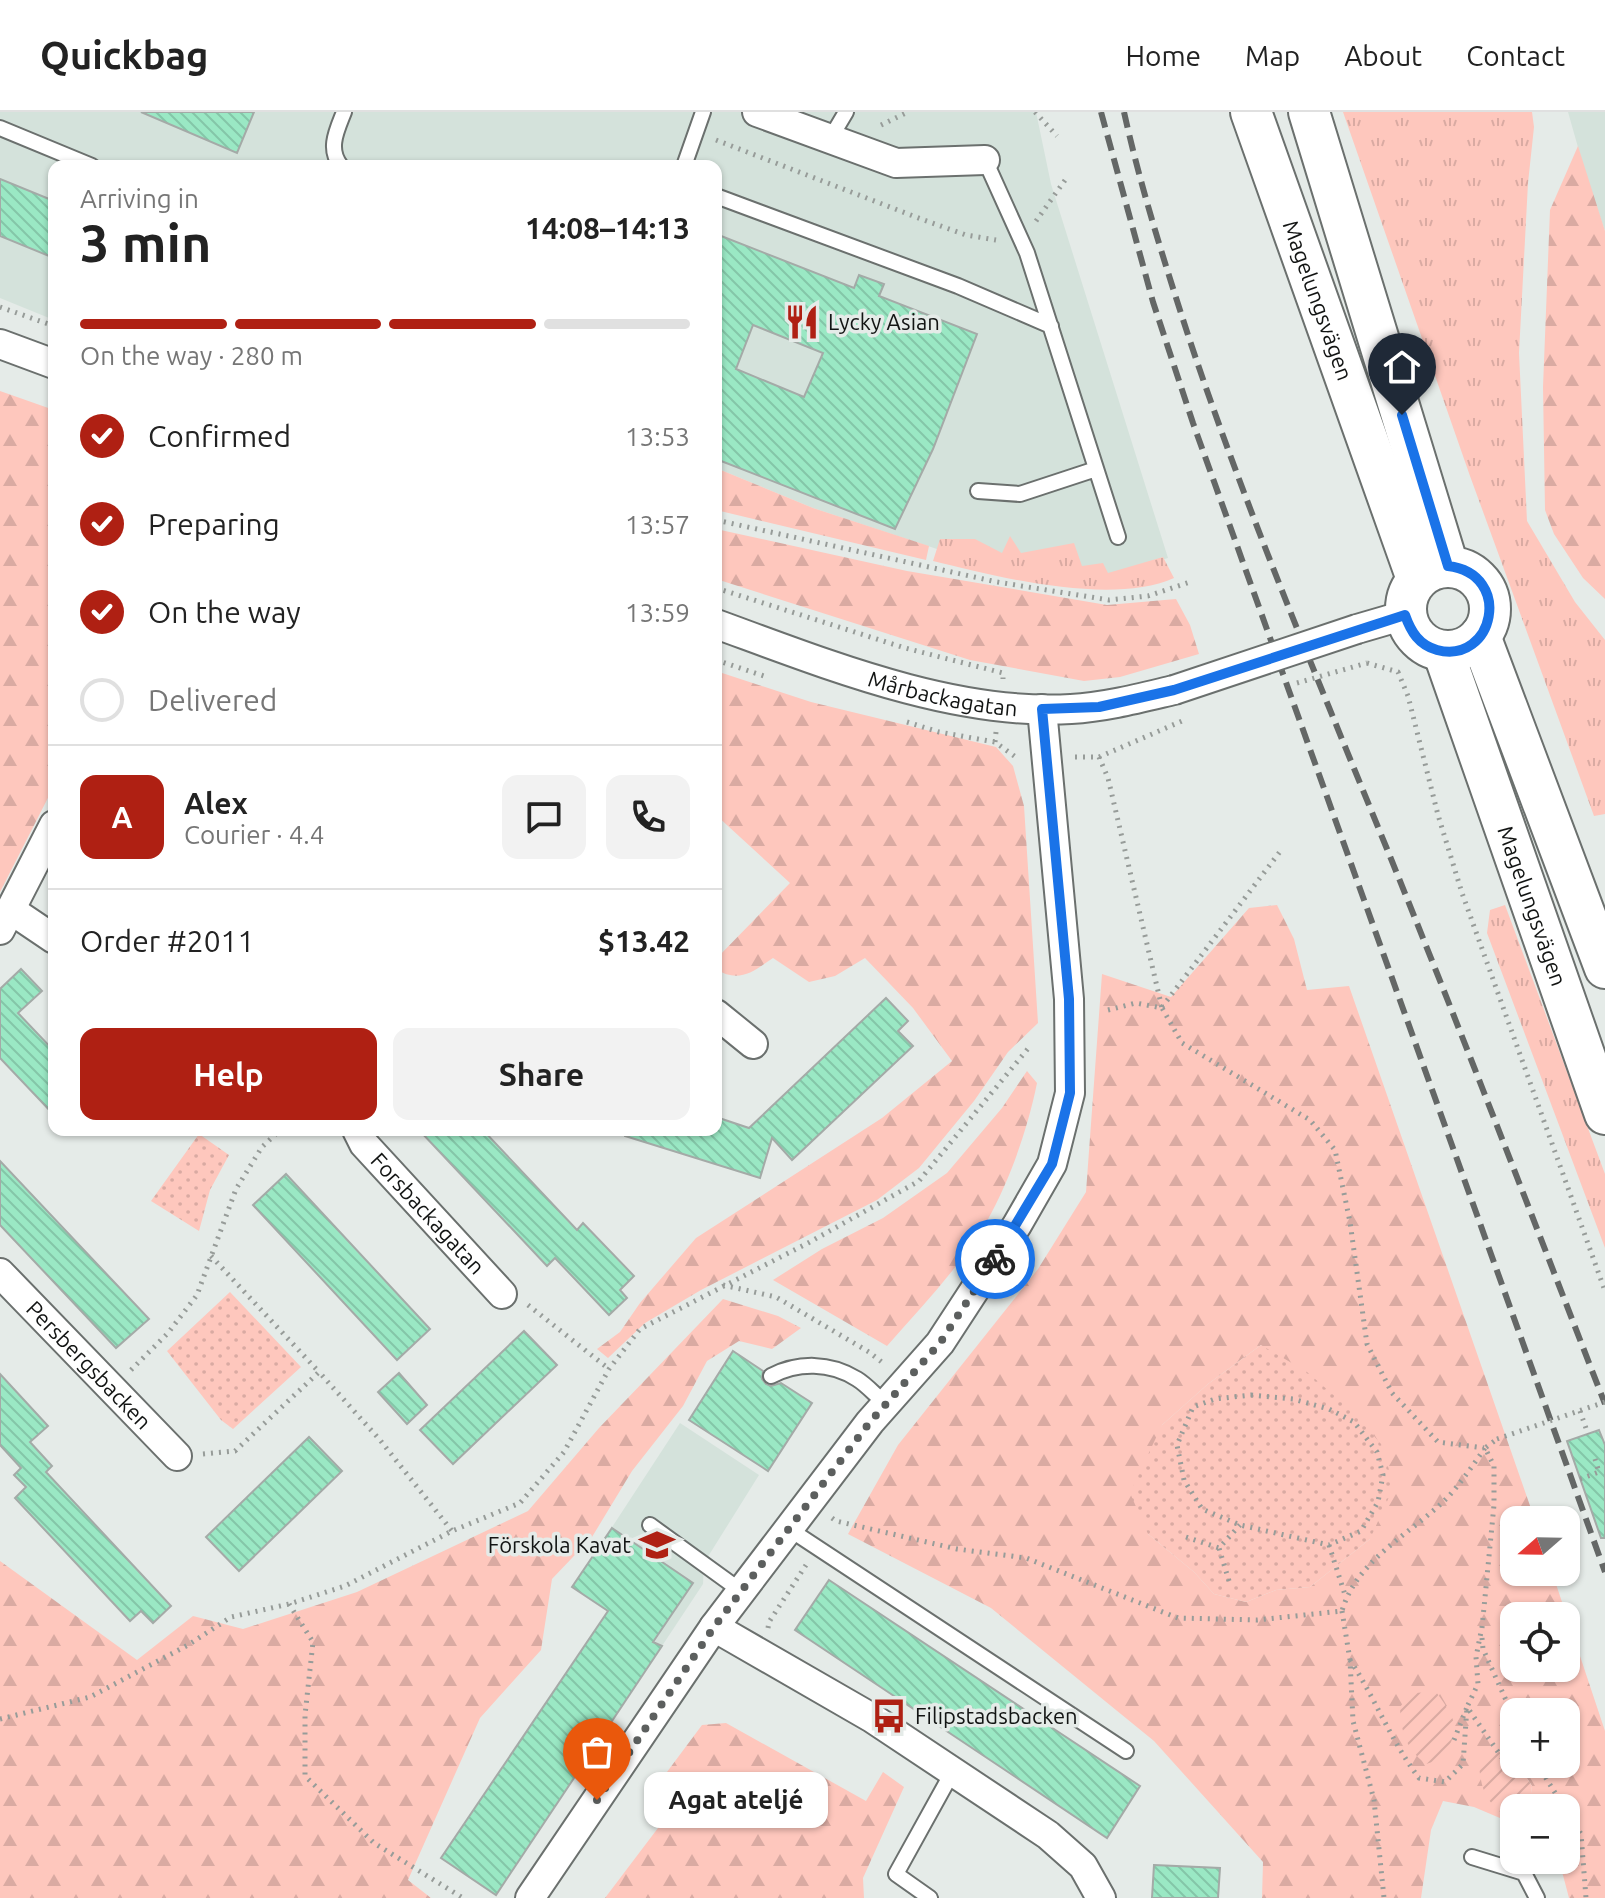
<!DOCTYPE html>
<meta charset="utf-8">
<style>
body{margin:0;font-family:Ubuntu,sans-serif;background:#f2f2f2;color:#222;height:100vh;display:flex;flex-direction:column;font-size:30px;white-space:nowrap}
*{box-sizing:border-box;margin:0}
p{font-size:26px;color:#767676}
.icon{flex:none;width:44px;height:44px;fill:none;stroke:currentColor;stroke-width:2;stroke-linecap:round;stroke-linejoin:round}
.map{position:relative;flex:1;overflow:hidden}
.details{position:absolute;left:48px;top:48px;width:674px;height:976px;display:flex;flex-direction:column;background:#fff;border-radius:16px;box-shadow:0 2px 6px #0004}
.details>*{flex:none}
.needle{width:52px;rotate:250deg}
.buttons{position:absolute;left:1500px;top:1394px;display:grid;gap:16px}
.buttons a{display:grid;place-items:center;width:80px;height:80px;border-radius:16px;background:#fff;box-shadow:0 2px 6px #0004;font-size:40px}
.pin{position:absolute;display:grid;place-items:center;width:68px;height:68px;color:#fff;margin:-82px -34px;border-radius:50% 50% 50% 0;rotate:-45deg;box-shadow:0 0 8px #0007}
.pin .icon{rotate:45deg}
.courier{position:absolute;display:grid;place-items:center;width:80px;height:80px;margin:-40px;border:6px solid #1a73e8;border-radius:50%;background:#fff;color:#222;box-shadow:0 2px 10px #0007}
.bubble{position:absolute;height:56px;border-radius:16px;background:#fff;box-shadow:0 2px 6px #0004;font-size:26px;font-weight:700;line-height:56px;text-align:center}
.headline em{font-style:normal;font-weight:700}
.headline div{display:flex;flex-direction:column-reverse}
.headline{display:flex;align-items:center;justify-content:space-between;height:136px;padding:0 32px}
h1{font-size:52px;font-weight:700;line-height:60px}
.bar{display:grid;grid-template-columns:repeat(4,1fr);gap:12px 8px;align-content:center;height:96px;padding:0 32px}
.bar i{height:10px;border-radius:6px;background:#e0e0e0}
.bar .active{background:#af2013}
.bar p{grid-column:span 4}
.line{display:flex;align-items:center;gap:20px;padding:0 32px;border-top:2px solid #e0e0e0}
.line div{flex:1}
.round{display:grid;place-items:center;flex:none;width:84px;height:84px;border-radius:16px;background:#f2f2f2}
ol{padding:0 32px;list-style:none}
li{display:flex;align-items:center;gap:24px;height:88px}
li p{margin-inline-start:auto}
li .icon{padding:8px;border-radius:50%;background:#af2013;color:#fff;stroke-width:4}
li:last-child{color:#767676}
li i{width:44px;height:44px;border:4px solid #e0e0e0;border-radius:50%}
.cta{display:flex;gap:16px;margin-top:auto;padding:16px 32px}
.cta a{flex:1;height:92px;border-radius:16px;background:#af2013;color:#fff;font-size:32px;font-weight:700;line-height:92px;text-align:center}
.cta a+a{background:#f2f2f2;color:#222}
header{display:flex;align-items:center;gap:48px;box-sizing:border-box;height:112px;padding:0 40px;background:#fff;border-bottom:2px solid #e0e0e0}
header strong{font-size:38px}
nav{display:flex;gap:44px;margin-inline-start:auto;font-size:28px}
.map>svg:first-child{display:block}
</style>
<header>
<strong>Quickbag</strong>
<nav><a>Home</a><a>Map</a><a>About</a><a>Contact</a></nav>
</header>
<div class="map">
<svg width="1605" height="1786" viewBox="0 0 1605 1786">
<defs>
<pattern id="grass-tufts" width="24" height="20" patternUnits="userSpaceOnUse" patternTransform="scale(2)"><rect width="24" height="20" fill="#fec7bd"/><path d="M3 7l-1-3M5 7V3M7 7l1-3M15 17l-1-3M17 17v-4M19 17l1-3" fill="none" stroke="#d9aaa2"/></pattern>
<pattern id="forest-firs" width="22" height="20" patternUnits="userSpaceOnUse" patternTransform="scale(2)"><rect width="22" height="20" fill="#fec7bd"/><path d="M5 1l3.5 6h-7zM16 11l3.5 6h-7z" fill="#d9aaa2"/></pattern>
<pattern id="park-dots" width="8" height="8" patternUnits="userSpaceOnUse" patternTransform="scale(2)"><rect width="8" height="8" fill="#fec7bd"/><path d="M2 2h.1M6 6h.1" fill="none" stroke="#d9aaa2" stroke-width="1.8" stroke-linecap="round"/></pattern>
<pattern id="garden-furrows" width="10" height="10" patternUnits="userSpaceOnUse" patternTransform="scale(2)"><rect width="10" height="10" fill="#fec7bd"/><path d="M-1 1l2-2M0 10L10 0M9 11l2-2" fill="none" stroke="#d9aaa2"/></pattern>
<pattern id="building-back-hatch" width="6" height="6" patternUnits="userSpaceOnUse" patternTransform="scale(2)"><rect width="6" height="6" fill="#9ae8c4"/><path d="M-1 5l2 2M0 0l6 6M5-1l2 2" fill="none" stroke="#84c6a8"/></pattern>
</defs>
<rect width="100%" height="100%" fill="#e5ebe8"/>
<path fill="#d4e2db" d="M0,0H1036L1051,72L1168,446L1079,471L996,446L943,439L813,396L716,356V54H54V208L0,186Z
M1568,0H1605V119L1587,67Z
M680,1311L759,1363L704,1451L703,1472L662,1534L573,1475Z"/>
<path fill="url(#grass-tufts)" d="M1343,0H1532L1534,15L1528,71L1519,241L1527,409L1575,490L1605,528V702L1594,704L1470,364Z
M1010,424L1021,441L1074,431L1082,454L1103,451L1108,461L1163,445L1174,466C1111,494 998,465 933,449L940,427H975L1002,441Z
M1505,793L1605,1062V1136L1487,821L1490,798Z"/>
<path fill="url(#forest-firs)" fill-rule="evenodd" d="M1578,34L1605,119V487L1583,466L1554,422L1545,398L1543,275L1550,98Z
M0,279L54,298V674L0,780Z
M716,356L813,396L929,434L926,448L716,398Z
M716,417L907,459L1107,493L1176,487L1190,513L1199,542L1120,565L1084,569L970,548L716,467Z
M716,559L811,590L996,635L1013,654L1024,694L1038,911L1008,940L974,989L919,1056L877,1088L701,1178L645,1211L608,1246L597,1237L620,1220L640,1191L696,1126L882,1006L952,949L913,896L865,846L835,864L809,870L773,846C754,859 739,872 716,857V847L790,771L716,703Z
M1277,793L1294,827L1307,878L1349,874L1535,1408H1514V1460H1552L1605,1619V1786H1569L1559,1748H1566V1696H1529L1532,1674L1518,1652H1566V1600H1514V1645L1512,1642L1506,1705L1514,1702V1712L1474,1695L1443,1689L1431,1718L1421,1786H1262L1263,1750L1154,1629L991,1496L848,1422L898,1333L1038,1157L1086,1080L1102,862L1171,885L1249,796ZM1261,1233L1370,1427L1310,1475L1276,1478L1246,1490L1214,1482L1194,1460L1148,1422L1162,1313L1208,1272ZM1514,1504H1566V1556H1514Z
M1027,959L1037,971C1028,1016 1010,1068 987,1109C960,1155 922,1194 887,1234L773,1168L822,1137L883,1106L947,1061L1002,996Z
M723,1187L778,1204L801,1216L772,1237L739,1229L707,1249L683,1294L632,1359L592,1425L552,1467L541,1538L480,1606L408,1768L431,1786H0V1449L137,1548L193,1504L243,1517L357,1480L528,1399L599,1316Z
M726,1611L866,1689L883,1660L904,1675L863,1766L864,1786H605L686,1679L664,1664L702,1613Z"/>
<path fill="url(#park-dots)" d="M199,1022L229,1043L210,1078L199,1119L151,1089Z
M230,1180L301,1255L233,1317L221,1308L167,1239Z
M1261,1233L1307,1260L1352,1299L1381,1332L1394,1374L1370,1427L1310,1475L1276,1478L1246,1490L1214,1482L1194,1460L1148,1422L1130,1381L1162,1313L1208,1272Z"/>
<path fill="url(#garden-furrows)" d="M1436,1580C1457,1608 1461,1616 1442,1647L1426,1652C1405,1636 1401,1619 1400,1595L1411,1581Z
M1490,1639L1512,1642L1514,1652H1518L1532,1674L1529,1696H1514V1702L1506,1705C1486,1688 1482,1681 1479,1654Z"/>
<path fill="url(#building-back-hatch)" stroke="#a4aaa7" stroke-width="2" fill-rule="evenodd" d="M141,0H254L237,41Z
M0,67L54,89V146L0,124Z
M716,122L854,176L859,163L884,172L879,184L977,222L933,337L895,417L716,347ZM753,213L823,241L804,285L736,257Z
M21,857L42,879L18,901L54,939V1003L0,946V877Z
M886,886L908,909L898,919L913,934L792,1048L772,1026L760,1066L625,1024V1018H716V1005L749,1016Z
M419,1018H483L577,1118L583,1111L634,1164L620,1178L627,1186L609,1203L555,1146L547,1154Z
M0,1049L149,1207L116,1236L0,1113Z
M286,1062L430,1217L397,1248L253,1093Z
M524,1219L557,1253L453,1352L420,1318Z
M733,1239L763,1259L762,1267L766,1272L771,1274L781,1271L812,1291L768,1359L689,1308Z
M399,1261L427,1293L407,1312L378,1280Z
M0,1262L48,1314L30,1330L52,1354L46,1360L171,1494L153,1511L141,1499L130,1509L15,1386L26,1375L14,1363L21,1356L0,1333Z
M1599,1318L1605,1333V1426H1601L1567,1329Z
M309,1325L342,1359L239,1459L206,1425Z
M612,1416L693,1471L653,1530L662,1534L496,1783L441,1746L608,1499L572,1475Z
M829,1468L1140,1674L1107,1726L795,1518Z
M1154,1753L1220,1756L1218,1786H1152Z"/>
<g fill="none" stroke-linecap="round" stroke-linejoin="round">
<g stroke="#6b706e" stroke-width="18">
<path id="lane" d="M0,16L92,54
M830,27L846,0
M985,48L1027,141L1118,425
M341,54C327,37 337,18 344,0
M684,54L703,0
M716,84L958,174L1051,214
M978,379L1020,382L1096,357
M771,1264C798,1250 830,1250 857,1267C867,1273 876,1284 886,1292
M650,1413L741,1479
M789,1417L1126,1639
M1472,1745L1524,1761L1537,1786
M930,1786L896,1762L953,1659"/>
</g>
<g stroke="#6b706e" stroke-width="32">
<g id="street">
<path d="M757,0L896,51L985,48"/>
<path d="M0,232L54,252"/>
<path id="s1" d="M716,512C826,552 953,604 1071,597C1106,595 1140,586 1174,578"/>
<path d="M1357,517L1405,503"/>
<path d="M11,798L54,827"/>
<path d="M0,818L54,713"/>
<path d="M716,902L753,932"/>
<path id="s2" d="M357,1018L364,1032L502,1182"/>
<path id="s3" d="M0,1161L177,1344"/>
<path d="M714,1515L872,1606L1048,1723L1083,1754L1101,1786"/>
<path d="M530,1786L714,1515L870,1310L940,1231L1017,1113L1052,1052L1070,981L1069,887L1042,597"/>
</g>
</g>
<g stroke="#6b706e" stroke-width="44">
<g id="secondary">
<path id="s4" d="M1251,0L1417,467"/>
<path d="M1309,0L1448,454"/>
<circle cx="1448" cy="497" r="42"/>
<path d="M1480,524L1605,856"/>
<path id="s5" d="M1443,539L1605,1002"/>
</g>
</g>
<path stroke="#979c99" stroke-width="5" stroke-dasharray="2 6" stroke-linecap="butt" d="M1035,0L1057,24
M881,13L908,0
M716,28L921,107L966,123L996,128
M1036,109L1068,64
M0,195L54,214
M716,408L997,470L1109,488L1148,484L1190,470
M716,476L905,536L1003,561V567
M716,548L764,564
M1367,551L1398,560L1408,584L1438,703L1462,781L1605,1179
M907,610L939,620L995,630
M996,620L995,630L1017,646
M1075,645H1099L1108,666L1162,896
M1099,645L1182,609
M1162,895L1282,737
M1108,898L1136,891L1162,896L1182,931L1310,1008L1335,1038L1350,1110L1367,1232L1392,1281L1438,1330L1484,1336
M211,1144L319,1260
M723,1173L776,1185L869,1240L883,1251
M528,1193L609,1257
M131,1258L168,1221L197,1183L236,1077L262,1035L280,1018
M1251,1283L1293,1287L1329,1297L1354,1310L1377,1340L1383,1363L1378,1390L1361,1419L1329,1433L1240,1413L1202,1397L1184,1368L1177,1333L1193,1295L1215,1287Z
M1580,1299L1588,1322
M203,1342L235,1339L319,1260L380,1328L452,1419
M1580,1367L1599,1360L1595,1347
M832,1406L836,1409L957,1437L1026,1446L1178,1506L1257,1508L1342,1499C1357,1447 1411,1422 1447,1386C1461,1371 1473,1353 1485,1336
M1186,1425L1219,1436
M1329,1433L1346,1486
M1229,1469L1219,1436L1240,1413
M289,1492L313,1530L305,1603V1664L374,1731L463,1786
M1342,1499L1350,1548L1353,1609L1374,1688L1384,1786
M768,1516L769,1510L806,1453
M1482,1516L1494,1393V1354L1485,1336L1497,1327
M1482,1526L1483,1537L1514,1606
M1350,1548C1375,1586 1391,1629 1419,1666L1445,1670L1463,1652L1467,1595L1478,1572L1476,1545L1482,1515
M0,1607L90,1585L188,1533L231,1505L289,1492L345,1474L452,1419L520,1391L564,1340L609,1257L640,1217L808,1131L919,1069L1031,933
M1454,1628L1467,1595L1505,1650L1514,1637
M1537,1652L1581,1722L1586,1786"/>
<use href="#lane" stroke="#fff" stroke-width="14"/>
<use href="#street" stroke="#fff" stroke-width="28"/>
<use href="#secondary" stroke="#fff" stroke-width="40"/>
<path stroke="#646766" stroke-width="6" stroke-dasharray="16 8" stroke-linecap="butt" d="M1101,0L1153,190L1193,311L1605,1460
M1124,0C1141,77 1165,152 1189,226C1247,400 1318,568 1387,737C1462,921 1533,1107 1605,1292"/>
<g stroke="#6b706e" stroke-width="32" stroke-linecap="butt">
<path id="street-bridge" d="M1174,578L1357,517"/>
</g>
<path stroke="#979c99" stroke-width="5" stroke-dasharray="2 6" stroke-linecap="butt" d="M1297,571L1367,551
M1497,1327L1605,1290"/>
<use href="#street-bridge" stroke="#fff" stroke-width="28"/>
</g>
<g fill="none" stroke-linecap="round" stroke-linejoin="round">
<path stroke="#5c5f5e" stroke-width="8" stroke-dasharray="0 14.4" d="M597,1688L714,1515L870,1310L940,1231L995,1147"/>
<path stroke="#1a73e8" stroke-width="10" d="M995,1147L1052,1052L1070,981L1069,887L1042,597L1099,595L1174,578L1405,503C1411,520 1419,533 1437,538C1494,553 1514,462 1448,454L1402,303"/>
</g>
<defs>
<g id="restaurant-bare" transform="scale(2.76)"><path d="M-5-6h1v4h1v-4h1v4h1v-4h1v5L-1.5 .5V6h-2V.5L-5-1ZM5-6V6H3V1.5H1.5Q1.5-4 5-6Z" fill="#af2013" stroke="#e5ebe8" stroke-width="2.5" paint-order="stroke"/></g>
<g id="school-bare" transform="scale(2.76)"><path d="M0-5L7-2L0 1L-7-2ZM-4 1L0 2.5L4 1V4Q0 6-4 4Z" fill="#af2013" stroke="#e5ebe8" stroke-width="2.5" paint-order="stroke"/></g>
<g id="bus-bare" transform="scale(2.76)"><path d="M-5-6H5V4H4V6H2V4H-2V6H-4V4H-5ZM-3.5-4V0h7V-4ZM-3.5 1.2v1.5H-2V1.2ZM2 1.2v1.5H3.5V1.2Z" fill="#af2013" stroke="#e5ebe8" stroke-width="2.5" paint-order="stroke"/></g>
</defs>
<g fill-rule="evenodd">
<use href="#restaurant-bare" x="802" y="210"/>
<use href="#school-bare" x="657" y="1433"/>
<use href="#bus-bare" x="889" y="1604"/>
</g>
<g text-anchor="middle" stroke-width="7" stroke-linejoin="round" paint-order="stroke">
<g font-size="22" fill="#121413" stroke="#e5ebe8">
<text dy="8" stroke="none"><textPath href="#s4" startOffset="200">Magelungsvägen</textPath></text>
<text dy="8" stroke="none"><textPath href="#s1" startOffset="238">Mårbackagatan</textPath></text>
<text dy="8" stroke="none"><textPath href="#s5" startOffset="270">Magelungsvägen</textPath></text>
<text dy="8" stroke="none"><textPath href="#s2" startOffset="110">Forsbackagatan</textPath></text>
<text dy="8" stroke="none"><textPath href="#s3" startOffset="128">Persbergsbacken</textPath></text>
</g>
<g font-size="22" fill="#121413" stroke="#e5ebe8" text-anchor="start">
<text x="828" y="218">Lycky Asian</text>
<text x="631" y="1441" text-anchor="end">Förskola Kavat</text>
<text x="915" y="1612">Filipstadsbacken</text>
</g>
</g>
</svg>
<div class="buttons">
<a><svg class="needle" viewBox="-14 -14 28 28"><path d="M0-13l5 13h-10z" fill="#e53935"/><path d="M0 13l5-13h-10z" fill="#767676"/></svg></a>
<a><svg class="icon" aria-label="locate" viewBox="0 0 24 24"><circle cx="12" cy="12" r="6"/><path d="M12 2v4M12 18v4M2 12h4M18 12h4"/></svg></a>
<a>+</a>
<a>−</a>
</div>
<div class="pin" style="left:597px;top:1688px;background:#ea580c"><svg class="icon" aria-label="bag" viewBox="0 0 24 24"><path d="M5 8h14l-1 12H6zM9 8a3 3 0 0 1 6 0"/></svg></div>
<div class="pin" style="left:1402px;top:303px;background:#1f2937"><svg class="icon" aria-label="home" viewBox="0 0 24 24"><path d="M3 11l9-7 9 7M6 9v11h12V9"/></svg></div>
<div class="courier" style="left:995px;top:1147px"><svg class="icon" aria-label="bike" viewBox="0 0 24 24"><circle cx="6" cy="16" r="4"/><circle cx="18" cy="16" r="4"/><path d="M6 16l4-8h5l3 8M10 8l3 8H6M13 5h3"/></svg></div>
<div class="bubble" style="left:644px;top:1660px;width:184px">Agat ateljé</div>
<section class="details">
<div class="headline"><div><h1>3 min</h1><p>Arriving in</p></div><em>14:08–14:13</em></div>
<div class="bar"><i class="active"></i><i class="active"></i><i class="active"></i><i></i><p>On the way · 280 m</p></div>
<ol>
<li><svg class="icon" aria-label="check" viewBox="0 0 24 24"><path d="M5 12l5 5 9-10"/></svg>Confirmed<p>13:53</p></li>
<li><svg class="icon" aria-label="check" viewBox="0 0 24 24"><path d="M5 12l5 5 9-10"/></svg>Preparing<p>13:57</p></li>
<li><svg class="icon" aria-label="check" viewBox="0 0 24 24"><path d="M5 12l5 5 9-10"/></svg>On the way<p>13:59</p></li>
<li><i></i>Delivered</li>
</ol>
<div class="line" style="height:144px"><b class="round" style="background:#af2013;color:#fff">A</b><div><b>Alex</b><p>Courier · 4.4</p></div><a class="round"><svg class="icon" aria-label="chat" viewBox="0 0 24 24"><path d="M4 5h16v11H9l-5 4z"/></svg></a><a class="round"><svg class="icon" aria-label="phone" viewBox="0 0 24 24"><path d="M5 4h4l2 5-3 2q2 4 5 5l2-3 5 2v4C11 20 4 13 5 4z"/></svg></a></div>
<div class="line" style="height:104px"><div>Order #2011</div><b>$13.42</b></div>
<div class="cta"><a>Help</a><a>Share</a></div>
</section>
</div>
